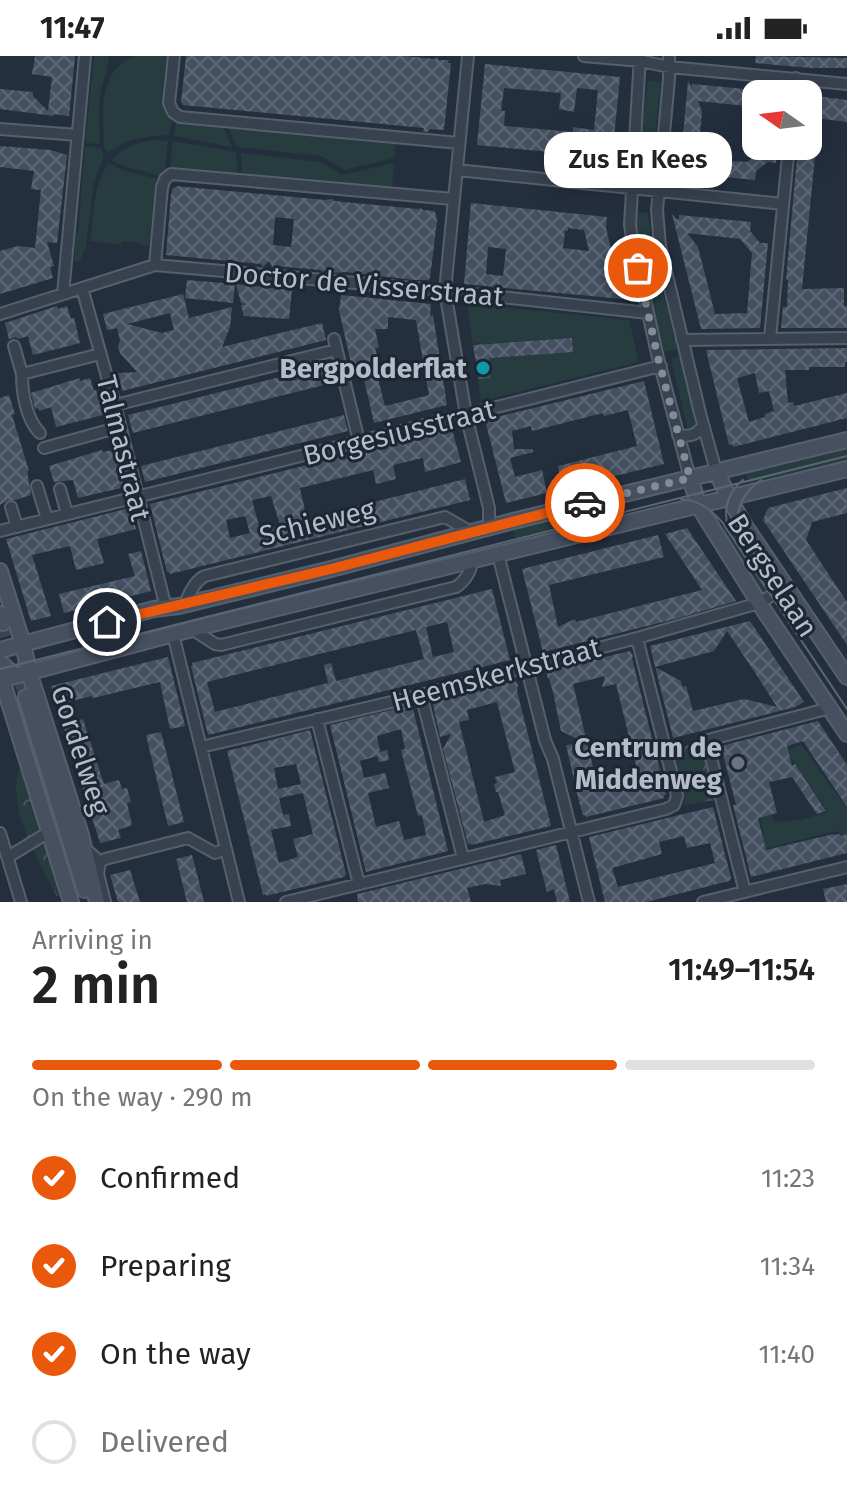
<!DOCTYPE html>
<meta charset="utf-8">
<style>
body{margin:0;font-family:"Fira Sans",sans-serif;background:#f2f2f2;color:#222;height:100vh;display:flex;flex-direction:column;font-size:30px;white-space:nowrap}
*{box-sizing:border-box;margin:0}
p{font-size:26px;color:#767676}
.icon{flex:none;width:44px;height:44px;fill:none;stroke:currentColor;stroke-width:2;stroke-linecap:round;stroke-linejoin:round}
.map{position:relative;height:846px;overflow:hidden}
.details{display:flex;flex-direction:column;background:#fff;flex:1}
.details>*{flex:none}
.needle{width:52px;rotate:284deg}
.tools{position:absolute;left:742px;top:24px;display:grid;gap:16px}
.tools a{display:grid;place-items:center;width:80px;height:80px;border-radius:16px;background:#fff;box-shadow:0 4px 20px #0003;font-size:40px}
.pin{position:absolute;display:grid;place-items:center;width:68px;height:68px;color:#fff;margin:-34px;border:4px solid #fff;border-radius:50%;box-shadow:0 2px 8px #0007}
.courier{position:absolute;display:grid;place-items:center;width:80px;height:80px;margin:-40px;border:6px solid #ea580c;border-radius:50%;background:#fff;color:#222;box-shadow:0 2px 10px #0007}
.bubble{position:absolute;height:56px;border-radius:24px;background:#fff;box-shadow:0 4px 20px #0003;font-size:26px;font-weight:600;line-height:56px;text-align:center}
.summary em{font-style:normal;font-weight:600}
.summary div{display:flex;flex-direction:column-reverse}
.summary{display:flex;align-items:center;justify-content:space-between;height:136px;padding:0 32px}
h1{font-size:52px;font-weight:600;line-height:60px}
.bar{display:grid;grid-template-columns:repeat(4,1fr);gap:12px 8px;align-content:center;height:96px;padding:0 32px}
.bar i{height:10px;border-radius:6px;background:#e0e0e0}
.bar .active{background:#ea580c}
.bar p{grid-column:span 4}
ol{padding:0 32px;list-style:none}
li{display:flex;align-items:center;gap:24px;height:88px}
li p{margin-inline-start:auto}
li .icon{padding:8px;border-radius:50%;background:#ea580c;color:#fff;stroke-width:4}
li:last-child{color:#767676}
li i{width:44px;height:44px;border:4px solid #e0e0e0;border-radius:50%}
.status{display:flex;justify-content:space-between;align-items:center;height:56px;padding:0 40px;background:#fff;direction:ltr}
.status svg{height:22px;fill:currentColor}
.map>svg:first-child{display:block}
</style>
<div class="status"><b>11:47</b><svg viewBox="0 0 49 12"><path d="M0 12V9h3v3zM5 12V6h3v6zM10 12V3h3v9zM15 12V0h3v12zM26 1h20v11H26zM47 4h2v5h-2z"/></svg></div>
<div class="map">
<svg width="847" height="846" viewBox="0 0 847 846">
<defs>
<pattern id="forest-crowns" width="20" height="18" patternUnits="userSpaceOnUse" patternTransform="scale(2)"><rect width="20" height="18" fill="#263c3f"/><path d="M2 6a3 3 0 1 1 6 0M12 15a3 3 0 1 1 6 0" fill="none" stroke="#435659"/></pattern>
<pattern id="building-cross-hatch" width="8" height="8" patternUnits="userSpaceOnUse" patternTransform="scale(2)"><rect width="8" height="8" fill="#455162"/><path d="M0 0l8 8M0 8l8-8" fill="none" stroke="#5d6877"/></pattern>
</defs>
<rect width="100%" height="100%" fill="#242f3e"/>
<path fill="#263c3f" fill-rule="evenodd" d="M94,0H109C108,14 102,26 100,40C98,56 99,72 100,88L85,87Z
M135,0H167C165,21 156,49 172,65L169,79C155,80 140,81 126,86C119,89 114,94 108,96L104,92C104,58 96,15 135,0Z
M648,24L661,26L650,123L637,122Z
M176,66L224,72L232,91L174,80Z
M228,72L396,88L394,102L344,114L322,100L237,91Z
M153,84L168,85L165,113L160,120L123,110L111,104C125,91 135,87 153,84Z
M173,85L236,96L238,118L170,111Z
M85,90L101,92L104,100L94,126L86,190L80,205H74L76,178L78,177Z
M241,97L321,106L342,119L394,107L392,133L242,118Z
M109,107L122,114L158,123L155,131L149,190L140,189V187L122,185L121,189L90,185C94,159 93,128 109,107Z
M635,156L648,157L652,190L677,293L664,296L637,185Z
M467,248L629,264L639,306L481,345ZM572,282L573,296L489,302L490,322L479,323L473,290L476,287L480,286L481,288Z
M679,301L696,368L690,372L687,370L671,303Z
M847,391V406L749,430L746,417Z
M576,456H591L594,466L516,486L513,472Z
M736,468L775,528L761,538L717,471Z
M801,688L847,753V779H843L835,775L759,794L760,782L764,778L759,754L765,741L774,766L801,764L828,756L792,703L785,706L784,696Z"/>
<path fill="url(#forest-crowns)" d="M704,685L705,690L703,694L715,744L682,749L685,746L672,697H669L668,694Z
M20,710L63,838L57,841C39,803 5,753 20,710Z"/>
<path fill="url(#building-cross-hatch)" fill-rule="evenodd" d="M35,0H75L69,60L52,58L54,60L0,53V33L33,36V40L48,55L52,21L32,18Z
M186,0H404L435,3L437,1L439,4H449L448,7H451L444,74L430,73L427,76H423L424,72L183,49L181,46Z
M756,0L847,2V12H811L755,7Z
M485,8L620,21L612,102L477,89ZM504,32L561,37L559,53L574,56L577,32L598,34L594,74L573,71V76L504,70L505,55H501Z
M688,25L692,32V28L756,34V48H746V50L698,45L702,56L698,102L747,106L761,95V90H778L776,107L768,106L756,115L755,124L684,117L683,113L680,112Z
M808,39L847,44V66L808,61Z
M0,90L50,94L67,99L57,187L47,186L54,210L50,211L53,222L0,238V195L18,190L35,192L41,134L31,133L34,115L0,111Z
M798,90H816L802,233L844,232V250H847V272H781L783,251H787L788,224H786Z
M176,130L325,144L332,143L334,145L418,153L421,152L423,154L434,155L436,158L437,165L430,222L428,224H415L345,216L332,217L328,211L323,216L320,214L276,210L273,212L269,205L263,211L261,208L166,199L171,139L173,132H175ZM275,161L294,163L291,191L273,189Z
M471,147L607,161L606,172L623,243L464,228ZM568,172L584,174L589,195L563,192L565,175H568ZM488,191L506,193L503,220L486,218Z
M672,158L676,163H679V159L751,166L750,175L760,187H768L760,272L701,273ZM687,177L740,183L752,197L747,257L715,258L698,191Z
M187,224L235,228L233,247L185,242Z
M236,228L292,234L289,263L244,260L241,249L247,248L241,247Z
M183,238L189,262L232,251L230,271L222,291L322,267L326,284L122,335L118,317L137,316L120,297L118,291L120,284L117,272L107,274L103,258ZM170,257L174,274L162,277L127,268Z
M341,239L431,248L430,260L433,259L447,349L374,367L361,310L352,312L339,254ZM388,261L416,264L429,339L385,350L375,311L380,310L375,292H379L375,273H388Z
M57,250L58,253L67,250L71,263L74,262L80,287L33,299L28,280L18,283L16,281L9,283L5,267Z
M572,282L573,296L489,302L490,322L479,323L473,289Z
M847,292V306H845V311H809V314H785L788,347L793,346L794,350L847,337V362L733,391L732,388L729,389L706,294ZM755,317L759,337L769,335L774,355L765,358V361L749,366L737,322Z
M332,308L336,326L133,377L128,359Z
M80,322V325L90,322L94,335L96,334L103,359L56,371L51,351L39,355L38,352L35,353L31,337Z
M644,325L664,408L562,433L558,410L637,390L628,354L604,360L603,357L532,375L531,370L512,375L514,393H533V396L510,402L515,421L542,414L547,437L506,447L485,364Z
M9,339L15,358L12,359L29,415H27L31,439L15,444H8L0,449V342Z
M344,359L348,375L145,426L141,410Z
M452,373L461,406L425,416L423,402L393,409L396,423L376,428L373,414L300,432L307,463L465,423L470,444L170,518L169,516H167L150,448ZM271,440L280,469L260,474L252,444ZM245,460L250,477L230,482L226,464Z
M102,394L103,396L112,394L116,406H119L125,431L78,442L73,424L54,426L49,410Z
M847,432V457L812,466L806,484L847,546V589L763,464L768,452Z
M130,452L136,473L97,483L104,507L76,514L70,490L32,499L51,560L31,565L6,483Z
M687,472L736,545L679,562L543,596L522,513L658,479L664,501L549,529L558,571L575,563L576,566L702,534L665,478Z
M141,495L151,535L64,557L59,538L135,520L128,498Z
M492,533L510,604L208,679L191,610H193L192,607ZM447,566L454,596L433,601L426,571ZM416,574L424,603L336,625L331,607L324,609L328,627L215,656L207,626Z
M750,565L804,646L795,651L673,682L650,590ZM727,575L752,612L777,651L744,643L693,655L686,630L682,631L681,625L655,611L714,595Z
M630,595L633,600L632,602L666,739H664V742L586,761L585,759H583L579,746L566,689L585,687L561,675L553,636L549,623L547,621V615ZM605,620L602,631L616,628L638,717L597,728L573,628Z
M168,601L185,670L170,673L160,626L93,642L92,640L68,646L74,666L83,663L104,728L119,724L122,733L127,732L131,746L127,747L132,769L118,774L121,782L100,787L51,630Z
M514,623L518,629L517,635L551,770L471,789L470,787L468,788L443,693L451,678L440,681L432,644ZM497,646L515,716L495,721L497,727L494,728L496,736H498L505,759L484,766L459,666L469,664L467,654Z
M412,649L448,795L366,816L330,669ZM401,673L405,693L401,694L418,760L422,759L426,779L404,784L399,765L376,771L368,737L389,732L385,717L364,722L360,705L377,700L379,706L389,704L387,694L380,696L377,680Z
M818,665L847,709V751L803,685L787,690L792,710L795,708L826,755L817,758L792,721L769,726L777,757L758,762L766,794L834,778V779L840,778L841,780L847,778V797L751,821L733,749H736L721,690Z
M310,674L346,818L344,821L266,840V838L263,839L227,695ZM296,708L301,728L278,733L274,712ZM303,737L313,778L293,783L298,801L279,807L271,774L291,770L289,758L283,759L279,742Z
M161,676L184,766L168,770L146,679Z
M713,751L731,822L729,825L646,846H605L589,781ZM684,780L687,792L710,787L715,807L618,831L612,812L662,798L659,786Z
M556,789L560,805L570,846H557L554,833L547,836L536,794Z
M521,798L526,818L500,824L501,830L485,828L467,832L471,846H358L357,838Z
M192,799L196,814L204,846H187L180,818L176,803Z
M130,814L140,846H118L110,819Z
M847,828V846H826L823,833Z"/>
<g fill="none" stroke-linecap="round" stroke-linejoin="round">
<path stroke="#3a4453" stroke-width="14" stroke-dasharray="14 7" stroke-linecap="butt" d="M3,567L26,641"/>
<g stroke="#565f6c" stroke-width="14">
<path id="street" d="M174,0L169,47L173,56L180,61L459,87
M468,0L445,235L466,359L489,452V472
M584,0L641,5L669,11L847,28
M640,0L630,169L633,189L658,302L690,422
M669,0V23L657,154L660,190L700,357L716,415
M795,38L796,22
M0,73L78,79
M457,114L783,148
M155,209L162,131L165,123L171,118L453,143
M82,232L115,349L166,552
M63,238L85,0
M0,258L155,209L445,235L648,257
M770,282L789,90
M334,283L359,385
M682,284L847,282
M14,290L22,318L100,298
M22,318C22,337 26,363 40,377
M115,349L336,294
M678,379C690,381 696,379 703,370
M44,392L120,371
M37,430L47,463
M60,433L67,458
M11,451L17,471
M0,475L661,310
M498,498L545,684L553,703L589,846
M188,548L187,543C191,534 196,524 205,520L445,461L466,473L468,478
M196,572L198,577L215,588L221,589L456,531C464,526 473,514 471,504
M173,578L239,846
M421,639L463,802
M317,663L359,828
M201,691L421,639L637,582L759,547L786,531
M0,777L21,846
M85,796H89L100,806L98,818L105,846
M8,801L49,776
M100,806L105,803L188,782L215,797L226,793
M745,836L709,694L708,684L830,652
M286,846L666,753L674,749L677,740L676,735L637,582
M703,846L847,811"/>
</g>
<g stroke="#565f6c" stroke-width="18">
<path id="secondary" d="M716,415L729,442L745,470L847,621
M690,422L699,450L706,462L759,547L847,678
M0,515L23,588L29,616L81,779L97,846
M0,558L3,567
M0,594L154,553L179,550L331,513L517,464L847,384
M0,606L15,620
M0,624L196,572L847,413
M2,624L71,846
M26,641L85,834"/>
</g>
<use href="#street" stroke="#38414e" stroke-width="10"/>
<use href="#secondary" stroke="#465061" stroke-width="14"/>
<path stroke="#5a6575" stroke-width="2" d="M681,443C699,444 710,453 722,466L847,653
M728,473C723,453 727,437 743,424
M741,486C733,461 738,440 761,424
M0,613L847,400"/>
</g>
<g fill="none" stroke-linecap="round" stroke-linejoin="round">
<path stroke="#828b98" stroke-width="8" stroke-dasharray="0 14.4" d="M585,447L690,422L658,302L638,212"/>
<path stroke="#ea580c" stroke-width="10" d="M107,566L331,513L585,447"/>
</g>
<circle fill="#0f9aa8" stroke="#1d2633" stroke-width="3" cx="483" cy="312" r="8"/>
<circle fill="#6b7280" stroke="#1d2633" stroke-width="3" cx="738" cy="707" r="8"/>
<g text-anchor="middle" stroke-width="6" stroke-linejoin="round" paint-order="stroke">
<g font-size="28" fill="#b4bcc9" stroke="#1d2633">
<text transform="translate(364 228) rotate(5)" y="10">Doctor de Visserstraat</text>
<text transform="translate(399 376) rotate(-14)" y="10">Borgesiusstraat</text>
<text transform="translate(124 392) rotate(76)" y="10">Talmastraat</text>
<text transform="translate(317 466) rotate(-14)" y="10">Schieweg</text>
<text transform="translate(773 519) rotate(57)" y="10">Bergselaan</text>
<text transform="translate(496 618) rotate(-15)" y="10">Heemskerkstraat</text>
<text transform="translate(81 694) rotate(72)" y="10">Gordelweg</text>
</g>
<g font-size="28" font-weight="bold" fill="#b4bcc9" stroke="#1d2633" text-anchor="end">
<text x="467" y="322">Bergpolderflat</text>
<text x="722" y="701">Centrum de<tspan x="722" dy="32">Middenweg</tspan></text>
</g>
</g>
</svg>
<div class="tools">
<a><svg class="needle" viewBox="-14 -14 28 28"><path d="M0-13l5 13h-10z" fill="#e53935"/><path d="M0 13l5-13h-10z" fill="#767676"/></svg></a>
</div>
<div class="pin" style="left:638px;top:212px;background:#ea580c"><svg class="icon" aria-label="bag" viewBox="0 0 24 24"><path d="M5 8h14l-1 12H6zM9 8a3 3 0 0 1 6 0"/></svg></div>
<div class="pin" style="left:107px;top:566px;background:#1f2937"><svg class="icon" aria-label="home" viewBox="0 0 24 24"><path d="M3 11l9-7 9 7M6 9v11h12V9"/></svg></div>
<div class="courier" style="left:585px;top:447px"><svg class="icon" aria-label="car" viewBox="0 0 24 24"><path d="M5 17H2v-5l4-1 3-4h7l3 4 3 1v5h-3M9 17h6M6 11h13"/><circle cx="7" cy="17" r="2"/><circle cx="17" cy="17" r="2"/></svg></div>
<div class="bubble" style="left:544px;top:76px;width:188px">Zus En Kees</div>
</div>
<section class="details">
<div class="summary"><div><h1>2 min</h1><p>Arriving in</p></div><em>11:49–11:54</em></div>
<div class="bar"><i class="active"></i><i class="active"></i><i class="active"></i><i></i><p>On the way · 290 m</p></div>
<ol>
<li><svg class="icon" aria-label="check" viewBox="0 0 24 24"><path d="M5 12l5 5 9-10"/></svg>Confirmed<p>11:23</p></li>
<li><svg class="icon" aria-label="check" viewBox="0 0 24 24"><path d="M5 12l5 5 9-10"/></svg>Preparing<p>11:34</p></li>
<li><svg class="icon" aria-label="check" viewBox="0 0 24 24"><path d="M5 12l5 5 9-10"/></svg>On the way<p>11:40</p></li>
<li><i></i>Delivered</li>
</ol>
</section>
